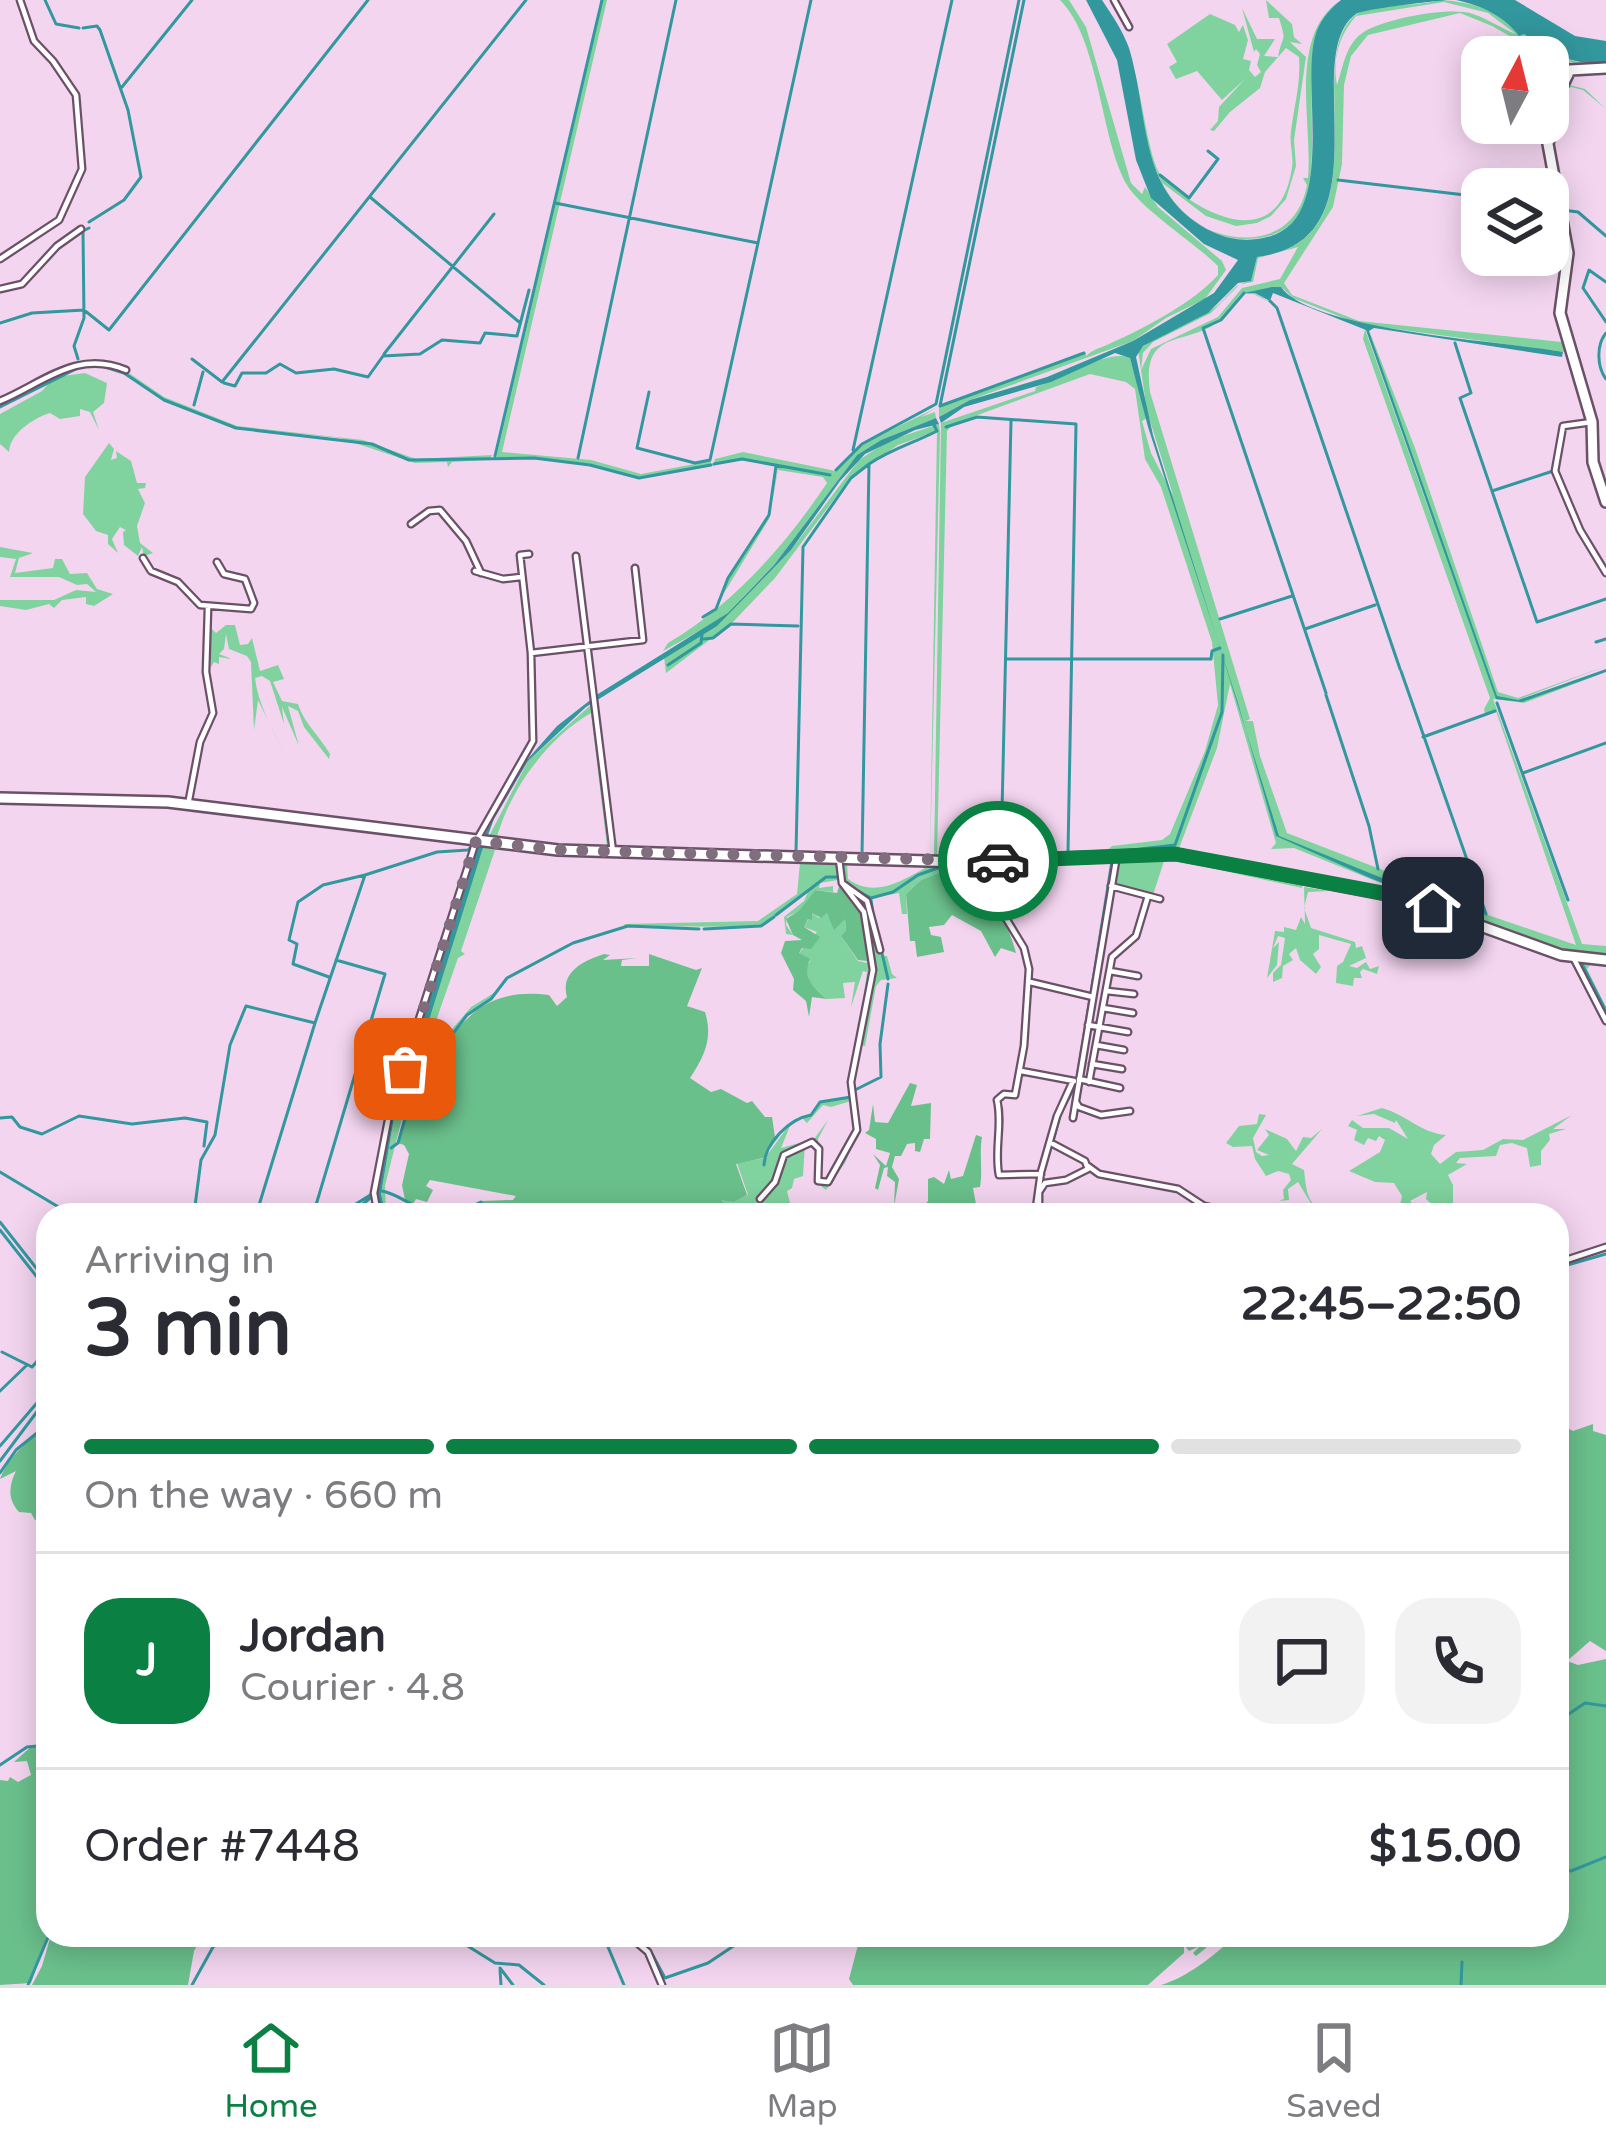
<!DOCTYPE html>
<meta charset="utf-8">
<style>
body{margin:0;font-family:"Varela Round",sans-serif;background:#f2f2f3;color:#2b2b33;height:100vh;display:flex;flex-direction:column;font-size:45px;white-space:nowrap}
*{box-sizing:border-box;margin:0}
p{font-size:39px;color:#7c7c81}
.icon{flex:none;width:66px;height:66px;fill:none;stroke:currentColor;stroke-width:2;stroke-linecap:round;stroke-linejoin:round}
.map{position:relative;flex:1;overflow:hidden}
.side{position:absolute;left:36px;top:1203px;width:1533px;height:744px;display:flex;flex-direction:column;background:#fff;border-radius:36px;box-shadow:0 6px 30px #0003}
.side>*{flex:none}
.needle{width:78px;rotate:7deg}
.tools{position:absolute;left:1461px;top:36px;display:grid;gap:24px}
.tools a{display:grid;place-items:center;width:108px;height:108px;border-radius:24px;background:#fff;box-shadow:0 6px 30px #0003;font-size:60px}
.pin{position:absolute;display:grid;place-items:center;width:102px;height:102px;color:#fff;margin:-51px;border-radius:24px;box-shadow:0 6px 18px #0006}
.courier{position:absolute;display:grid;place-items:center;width:120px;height:120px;margin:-60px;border:9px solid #0b8043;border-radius:50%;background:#fff;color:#222;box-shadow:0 3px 15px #0007}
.head em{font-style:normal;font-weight:700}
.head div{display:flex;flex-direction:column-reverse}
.head{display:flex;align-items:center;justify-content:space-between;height:204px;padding:0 48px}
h1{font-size:78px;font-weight:700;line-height:90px}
.bar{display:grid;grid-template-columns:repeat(4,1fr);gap:18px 12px;align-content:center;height:144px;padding:0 48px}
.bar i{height:15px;border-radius:9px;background:#e1e1e2}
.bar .current{background:#0b8043}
.bar p{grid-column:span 4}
.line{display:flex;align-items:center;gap:30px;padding:0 48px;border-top:3px solid #e1e1e2}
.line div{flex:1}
.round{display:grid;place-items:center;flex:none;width:126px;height:126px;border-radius:36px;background:#f2f2f3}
.tab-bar{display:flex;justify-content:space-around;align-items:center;height:168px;border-top:3px solid #e1e1e2;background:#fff;font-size:33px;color:#7c7c81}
.tab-bar a{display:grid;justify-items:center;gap:6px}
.tab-bar .current{color:#0b8043}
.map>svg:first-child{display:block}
</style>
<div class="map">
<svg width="1606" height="1985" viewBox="0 0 1606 1985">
<rect width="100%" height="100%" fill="#f4d5f0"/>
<path fill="#80d39f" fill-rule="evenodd" d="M603,0H607L502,452L591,460L641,474L711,461V464L639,478L572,462L517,458L452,462L448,467L447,462L415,463L340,438L235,427L164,399L125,373L104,366L76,368L56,377L85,373L107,383L104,403L93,412L99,430L90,412L80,409V416L60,419L50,413C34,418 10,433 9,452L0,444V414L42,391L54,378L0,408V403L61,371L93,363L126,371L164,397L237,426L363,440L416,459L492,455L490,459H496Z
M1060,0H1069L1086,27L1131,183L1142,194L1145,187L1158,207L1222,261L1226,270L1205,299L1166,318L1133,341L970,400L939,417V407L1086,353V356C1093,349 1101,348 1111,343C1145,328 1194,302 1218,275V266C1195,243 1141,209 1127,185C1100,138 1100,40 1060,0Z
M1266,0L1292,24L1294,37L1302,44L1290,42L1306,57L1294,140L1296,166L1286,199L1271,216L1257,223L1236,226L1206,216L1161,182C1185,244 1292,266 1307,185L1303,178H1308C1313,124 1287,35 1341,0C1274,56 1358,225 1259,238C1239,241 1223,238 1206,228C1145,195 1144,121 1131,60C1141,85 1148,160 1161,175C1200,217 1279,254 1292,168C1294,157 1289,143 1291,131C1294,107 1301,82 1299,57L1286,48L1265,72L1260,88L1230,112L1214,131L1210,130L1218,121L1219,107L1245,79L1222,100L1197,71L1176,79L1169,67L1177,62L1167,44L1210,14L1235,25L1239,32L1243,25L1248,40L1243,59L1251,61L1249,70L1255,77L1261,72L1257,65L1260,54L1256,49L1254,52L1242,8L1257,39H1275L1264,56L1278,57C1283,31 1287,45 1279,18H1269Z
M1439,0C1469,1 1501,10 1519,35L1524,34C1547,51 1576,69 1606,62C1598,69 1581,65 1570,62L1565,84L1585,89L1606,109L1583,90L1571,87L1564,91L1554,147L1561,171L1550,141L1564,85L1550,133L1547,129L1565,76L1561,65L1492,26L1460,13L1368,35L1351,56L1344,85L1342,164L1333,207L1284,283L1292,295L1359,321L1571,343L1573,350L1563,352L1359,324L1293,298L1281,287L1253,292L1275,305L1254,294H1241C1235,301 1230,311 1223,318C1189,349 1141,324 1150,392L1250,719L1246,721H1253L1260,756L1287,833L1442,893L1485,914L1576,945L1496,711L1485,714L1484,709L1490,698L1363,339L1365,329L1436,530L1369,330L1415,448L1498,692L1518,698L1606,666L1515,701L1606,672L1524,703L1493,699L1582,944L1606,946V959L1591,960L1606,963H1592L1587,969L1606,1007V1020L1601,1013L1606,1026L1571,963L1477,926L1571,960L1577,967L1582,956L1579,951L1570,953L1544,944L1395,883L1421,898L1576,958L1400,895L1171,852L1115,854L1134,849L939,861L934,857L941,423L1035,391L1036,387C1062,379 1109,348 1130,358L1147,418L1142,421L1151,453L1173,495L1147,411L1138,350C1162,332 1191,325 1214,308C1229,298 1233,282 1251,281L1257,257C1391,241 1297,57 1357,14C1372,3 1419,7 1439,0ZM1444,2L1488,13L1516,34C1502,29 1488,19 1473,14C1451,6 1380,19 1361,34C1345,46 1343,68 1337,85C1332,60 1339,35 1356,16ZM1298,247L1280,279L1242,288L1218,317L1151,349L1141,370L1143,353L1153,342L1211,313L1240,284L1253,282L1258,258ZM1090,374L1126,382L1135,389L1145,459L1161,487L1212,642L1218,705L1205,751L1170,834L1162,840L1112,846L1106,851L937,857L947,431L953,424ZM1230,684L1276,843L1271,849L1294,848L1415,897L1178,851L1217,748Z
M936,408L921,417L935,412L936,418L881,440L857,455L774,565L735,605L791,550L859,460L888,441L939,424L940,434L930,860L937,431L898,445L850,478L775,578L733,622L666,673L664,657L718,621L663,651L668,643C732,605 785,546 827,483L823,477L778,470L769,519L721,598L729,578L770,515L778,466L742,459L714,463L715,459L743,452L836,471L862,444Z
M109,443L114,449L111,460L117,458L116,451L131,461L137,483H146L145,488L138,489L145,503L137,526L140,543L153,553L144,556L142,547L138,556L124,545L123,532L126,530L120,527L112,539L118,553L108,544V535L96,531L83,514L85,477Z
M0,547L33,553L19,558L15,573L53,568L55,559H62L70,574L87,573L97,589L113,594L94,606L86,604V597L62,600L54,608L49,604L26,610L0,606V600H54L76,590L96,592L87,584L77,585L59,577H10L16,559L0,557Z
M207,624L216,633L226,625H235L240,645L248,644L252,638L260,671L278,665L284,679L273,682L282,701L298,704C305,725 319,735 330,754L329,759L304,727L298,711L288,706L299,746L282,707L284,724L270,681L262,676L255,678C258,704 272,728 284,753L258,700L254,730L251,662L247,656L229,649L226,634L224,649L219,654L232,659L219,657V664L214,662L211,667Z
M593,703L608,849L486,842L528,761ZM591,713L607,847L496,841C508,792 547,738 591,713Z
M484,845L842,862L959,863L975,879L966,880L965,876L922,888L924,881L954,870L921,880L906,894L907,914H902L899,893L871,898L882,956H887L892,974L897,978L881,980L876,986L865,1046L858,1045L856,1052L867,972L863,971L851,1007L855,982L843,983L845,998L827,999L810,984L806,967L810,961L799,953L817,932L804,927L812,913L819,918L827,913L830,919H845L846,930L841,936L858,961L867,963L861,915L838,880L820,883L819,888L833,886V892L815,890L801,910L787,917L786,925L793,935L786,934L784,917L804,901L809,890L761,927L629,926L573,943L507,978L490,999L467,1015L433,1069L424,1094L412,1103L402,1118L385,1186L386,1215L381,1194L395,1112ZM495,850L800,863L797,894L758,921L625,924L621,929L566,945L507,977L494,993L471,1007L448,1034L435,1053L423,1088L410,1095L458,958L465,954L461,951ZM847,863L931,865C905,878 877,900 848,879Z
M1172,855L1303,880L1302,888L1165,858L1153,895L1115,885L1119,858Z
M1304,887L1330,891L1308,892L1304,908L1311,928L1355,942L1356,948L1362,946L1366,958L1349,966L1357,968L1366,962L1370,969L1379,966L1377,974L1363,969L1360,972L1362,978H1354L1353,986L1336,983L1337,966L1343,962L1351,944L1319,935V949L1313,954L1321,967L1316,974L1300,960L1296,948L1289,954L1293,960L1283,966L1282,978L1273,982V973L1281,965L1285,938L1278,936L1273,948L1279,942L1277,965L1267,978L1275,931L1284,932V927L1296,930L1301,917L1305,924Z
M851,1083V1091H856L859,1131L845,1163L826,1190L814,1181L819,1145L813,1141L805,1143L803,1176L794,1179L792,1188L787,1191L790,1203L808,1215H757V1206L751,1215H728V1208L721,1202L725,1198L731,1202L748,1195L737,1163L765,1158L792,1121L781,1148L814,1139L828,1120L818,1139L821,1180L825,1179L854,1131L851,1101L831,1107L823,1105L807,1123L802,1118L794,1119L811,1115L820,1103L851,1098Z
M1382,1108C1407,1115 1421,1133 1446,1135L1434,1145L1431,1154L1440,1164L1456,1152L1483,1150L1503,1139L1523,1140L1572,1115L1553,1129H1566L1549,1134L1550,1140L1541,1151V1165L1530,1167L1527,1148L1512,1143L1500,1145L1496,1156L1460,1158L1456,1163L1467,1164L1448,1175L1453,1185V1209L1445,1206L1438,1210L1426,1199L1427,1192L1410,1201L1416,1207L1413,1215H1398L1402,1196L1394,1183L1375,1182L1349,1171L1380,1152L1385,1140L1379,1136L1376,1141L1368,1138L1364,1145L1354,1140L1357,1130L1348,1126L1352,1120L1363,1128H1389L1408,1139L1396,1120L1395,1123L1374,1114L1357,1116Z
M1259,1114L1266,1115L1253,1138L1256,1152L1262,1156L1269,1155L1257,1150L1269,1135L1265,1129L1287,1139L1296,1151L1303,1137L1311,1138L1322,1129L1292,1164L1304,1170C1307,1194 1306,1206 1333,1215H1318L1298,1182L1288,1189L1289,1200L1279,1201L1284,1199L1283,1190L1291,1180L1289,1174L1278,1171L1266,1176L1255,1159L1252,1146L1233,1147L1226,1143L1239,1126L1257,1124Z"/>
<path fill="#6ac08b" d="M951,869L970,874L960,873L967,880L975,879C995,905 1008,922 1016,953L1001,948L995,957L981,931L952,915L944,925L929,927L931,935L941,937L944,952L917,957L915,941H910L906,894L921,880Z
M839,886L861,915L867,961L858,960L841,936L846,930L845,919L834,930L827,913L821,918L812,913V920L808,919L804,927L820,937L811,949L802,948L799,953L810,959C802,977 813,988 827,999L812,997L809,1017L806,1001L793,990L794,979L781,953L785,941L802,940L793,935L786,919L800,910L815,890L837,893Z
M604,954L610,955L603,960L637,958L622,960L621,966H649V954L696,970L702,968L687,1006L705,1012C713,1038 705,1055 690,1078L711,1092L721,1089L747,1103L752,1101L765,1117H772L775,1137L780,1135L763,1158L736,1164L747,1195L733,1202L722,1200L728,1215H478L477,1208H471L482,1201L513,1200L516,1196L430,1180L426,1186L433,1190L427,1202L416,1199L413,1204L405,1200L402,1185L409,1154L404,1145L398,1143C401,1128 403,1110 416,1100C426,1092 424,1100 429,1087C450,1027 480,986 549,995L557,1006L567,997C560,972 583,961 604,954Z
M910,1083L917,1085L911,1106L931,1103L930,1139H924L920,1152L915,1151V1143L907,1144L901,1156H895L892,1167L899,1179L894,1207L895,1182L887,1176L888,1167L884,1168L878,1190L875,1188L880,1165L873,1154L886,1166L890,1153L876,1149V1139L865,1133L869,1130L873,1104L875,1122L888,1123Z
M976,1135L982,1137C979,1154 983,1171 980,1187L973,1188L978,1215H915L928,1201V1179L934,1177L944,1184L949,1170L951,1179L963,1176Z
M1557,1422L1573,1431L1593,1424V1431L1606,1435V1651L1590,1641L1567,1661L1578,1665L1606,1659V1985H1161C1186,1978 1217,1954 1236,1935H1557V1626H1563L1557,1624Z
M42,1430L48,1439V1519L35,1520L31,1513L19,1512C7,1499 9,1485 16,1471L0,1479C7,1459 24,1444 42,1430Z
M33,1745L48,1746V1935L31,1983L0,1985V1780L8,1781L10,1777L18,1782L31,1775L27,1761L14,1762Z
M51,1935H203L194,1951L188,1985H32L42,1966Z
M876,1935H1205L1206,1948L1196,1956L1193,1953L1200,1946L1189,1951L1184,1945V1953L1148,1985H853L849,1979L858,1945L878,1947Z"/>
<path fill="#32989e" d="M1086,0H1102C1112,15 1123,31 1129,48C1150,117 1137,196 1213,232C1230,240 1248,242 1267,237C1338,221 1301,90 1315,37C1319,21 1329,10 1341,0H1448C1435,1 1363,9 1356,14C1297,56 1391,241 1257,257L1251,281L1238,283L1208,313L1143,346L1136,357L1153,435L1279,836L1576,957L1370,878L1276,836L1238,703L1148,427L1130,358L1115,353L1051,382L964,407L941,423L939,417L970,400L1047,377L1133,341L1214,293L1238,260L1204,244L1151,198L1136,160L1117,60Z
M1456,0H1515L1575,36L1606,41V62C1576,68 1548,51 1524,34L1519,36C1505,16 1480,5 1456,0Z
M1272,287H1281C1312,331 1504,341 1563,352L1562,357L1374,328L1369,331L1497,696L1518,700L1606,669V672L1522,702L1496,699L1366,330L1273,293L1270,301L1255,293H1244Z
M936,418L939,424L915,430L865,454L840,481L791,550L717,626L586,707L528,761L494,819L482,851L429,1020L395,1112L381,1194L386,1215H382L376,1191L394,1108L478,848L518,770L557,726L598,694L728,613L774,565L857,455L881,440Z"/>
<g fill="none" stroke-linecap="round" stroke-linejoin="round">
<path stroke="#32989e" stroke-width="3" d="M45,0L56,24L79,28
M1024,0L940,406L1084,353
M83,28L97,26L100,30L128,110L141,177L124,200L89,222
M122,87L192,0
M1160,175L1189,198L1218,159L1208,151
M1338,180L1482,197
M370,197L519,322
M555,203L758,243L710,460L695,463L637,448L649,392
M1563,210L1578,212L1606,236
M758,243L811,0
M1606,282L1589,270L1583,288L1606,322
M1244,293L1221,320L1203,328L1326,693
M1270,301L1277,308L1400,669
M0,323L32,313L84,310L109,330L368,0
M1606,333C1596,345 1597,367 1606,379
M1455,343L1471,393L1460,398L1537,622L1606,599
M384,354L494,214
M78,359L74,346L84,318L83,231L89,228
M192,359L222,382L526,0
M105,367L124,373L164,400L236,428L372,444L409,460L534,458L590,465L639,478L711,465
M224,383L235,386L242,373H266L280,364L296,373L334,369L368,377L383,356L420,354L442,340L480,343L485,333L517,336L529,290
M194,405L203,372
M0,407L78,368
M946,427L977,417L1076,424L1068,852
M853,450L952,0
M495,456L602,0
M578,458L676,0
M714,464L742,459L830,475
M836,470L862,444L936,404L1019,0
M1492,491L1553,471
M703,617L716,609L728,578L769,515L776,466
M1220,619L1292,596
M1305,629L1375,605
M704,639L713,638L731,624L798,626
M1596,642L1606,639
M1007,659H1211L1212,651L1220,648
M668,665L701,643L702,634
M1401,671L1486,914
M1326,695L1369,826L1378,869
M1497,703L1568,900
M1423,737L1495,711
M1523,773L1606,743
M1115,852L1175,845L1222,712L1223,655
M801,853L796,852L803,547L851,478L869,464
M862,855L869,464C891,449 914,443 937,431L934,425
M1001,855L1011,421
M854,889L871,898L893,892L918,875L946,865
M871,900L874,920
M776,915L826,877H838
M704,929L761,926L774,917
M882,953L888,979
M1581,962L1606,1011
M329,977L293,964L297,944L289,940L298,902L323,885L365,875
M1091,993L1112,861
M1077,1079L1090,998
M855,1090L881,1077L880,1044L888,984
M1064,1107L1076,1084
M0,1118L12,1117L20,1127L42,1134L79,1116L132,1124L185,1118L207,1122L204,1146
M1053,1141L1060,1115
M391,1148L398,1143L408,1108L424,1095L446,1043L467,1015L491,999L507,978L573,943L628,926L699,929
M764,1165C765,1143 789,1119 811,1115L820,1102L851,1097
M0,1172L72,1215
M382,1191C397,1194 405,1202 420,1208C435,1213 466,1210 481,1202
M185,1215L195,1206L201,1160L215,1135L230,1045L246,1006L315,1023L365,875L437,852L468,850L471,847
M256,1215L315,1023
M313,1215L385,974L336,960
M338,1215L372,1194
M350,1215L370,1198
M0,1222L48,1283
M0,1230L48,1291
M1557,1268L1606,1254
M2,1352L32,1367L48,1349
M0,1391L27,1365
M0,1446L48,1390
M0,1461L48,1397
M0,1473L16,1450L48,1424
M1557,1625L1562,1627
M1557,1722L1585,1703L1606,1706
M0,1765L27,1747L48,1745
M1557,1868L1571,1871L1606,1857
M450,1935L495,1963L519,1965L544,1985
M603,1935L624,1985
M634,1935L651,1952L665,1978L708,1963L750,1935
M500,1968L513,1985
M500,1970L501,1985
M28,1985L49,1935
M192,1985L213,1947L228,1935
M1461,1985L1462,1962"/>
<g stroke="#6b5168" stroke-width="9">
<path id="street" d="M1114,0L1129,27
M0,259L59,220L82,169L76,95L53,61L34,41L20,0
M0,289L22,284L57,246L81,229
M0,401C43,383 77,349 126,370
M1592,422L1563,426L1555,471L1580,530L1606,573
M411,524L429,511L440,510L466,541L481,573
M576,556L613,852
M143,558L151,571L178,582L200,605L251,609L254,603L245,579L224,574L217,562
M475,571L503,579L521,577
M531,653L643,640L635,568
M188,805L200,742L213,713L206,672L208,608
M839,859L842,883L867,901L880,950
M961,862L1007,920L1024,948L1029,969L1024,1046L1015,1095L1004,1094L997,1100C1003,1125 994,1148 999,1175L1041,1174
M1111,886L1160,899
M1574,959L1606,1021
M1110,971L1138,976
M1030,982L1093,997
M1107,991L1134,994
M1103,1008L1133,1013
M1088,1025L1128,1032
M1096,1045L1124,1050
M1092,1064L1122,1069
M1021,1071L1074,1081
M1079,1079L1120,1088
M1089,1082L1112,957L1136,936L1148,896
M1076,1102L1079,1107L1101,1115L1130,1111
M1073,1118L1117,855
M1088,1166L1099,1174L1178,1189L1204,1206L1243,1215
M760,1199L775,1182L784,1155L812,1142L819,1149L818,1181L828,1182L857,1130L851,1082L873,970L864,912L842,883
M378,1215L374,1193L390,1110L476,841L533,741L531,653L520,555L529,554
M1035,1215L1041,1172L1057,1116L1073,1081
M1039,1215V1192L1045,1183L1066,1180L1088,1169L1085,1161L1053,1144
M1262,1215L1271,1214
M1557,1263L1606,1247
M628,1935L648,1952L662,1985"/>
</g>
<g stroke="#6b5168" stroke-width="14">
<path id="secondary" d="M1606,68L1570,70L1561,89L1548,144L1568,253L1560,313L1592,422L1593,462L1606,502
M0,798L168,802L558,850L961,862L1175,854L1403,898L1561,955L1606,960"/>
</g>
<use href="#street" stroke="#fff" stroke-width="4.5"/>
<use href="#secondary" stroke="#fff" stroke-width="9"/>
</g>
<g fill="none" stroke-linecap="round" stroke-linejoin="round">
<path stroke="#806e7e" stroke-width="12" stroke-dasharray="0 21.6" d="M405,1069L476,841L558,850L998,861"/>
<path stroke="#0b8043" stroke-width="15" d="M998,861L1175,854L1394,895L1433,908"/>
</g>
</svg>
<div class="tools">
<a><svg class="needle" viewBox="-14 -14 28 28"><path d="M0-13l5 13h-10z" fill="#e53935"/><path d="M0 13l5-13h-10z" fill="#7c7c81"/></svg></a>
<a><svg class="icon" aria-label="layers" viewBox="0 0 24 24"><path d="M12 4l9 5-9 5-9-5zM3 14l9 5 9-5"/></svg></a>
</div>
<div class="pin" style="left:405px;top:1069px;background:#ea580c"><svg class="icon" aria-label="bag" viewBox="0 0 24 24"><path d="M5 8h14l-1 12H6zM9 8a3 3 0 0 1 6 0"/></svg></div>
<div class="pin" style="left:1433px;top:908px;background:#1f2937"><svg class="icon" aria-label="home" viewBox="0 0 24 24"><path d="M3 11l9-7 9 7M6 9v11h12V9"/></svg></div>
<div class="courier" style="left:998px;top:861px"><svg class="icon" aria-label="car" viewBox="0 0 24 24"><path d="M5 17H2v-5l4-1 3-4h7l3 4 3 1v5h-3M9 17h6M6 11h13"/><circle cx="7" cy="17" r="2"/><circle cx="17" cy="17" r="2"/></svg></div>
<section class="side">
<div class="head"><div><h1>3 min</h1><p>Arriving in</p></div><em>22:45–22:50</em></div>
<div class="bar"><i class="current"></i><i class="current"></i><i class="current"></i><i></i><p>On the way · 660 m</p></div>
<div class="line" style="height:216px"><b class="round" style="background:#0b8043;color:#fff">J</b><div><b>Jordan</b><p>Courier · 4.8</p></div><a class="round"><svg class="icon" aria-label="chat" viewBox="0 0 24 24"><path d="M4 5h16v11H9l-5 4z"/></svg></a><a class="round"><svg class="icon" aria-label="phone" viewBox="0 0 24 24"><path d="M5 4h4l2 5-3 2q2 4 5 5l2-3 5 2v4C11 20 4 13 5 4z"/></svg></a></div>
<div class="line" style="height:156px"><div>Order #7448</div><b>$15.00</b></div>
</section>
</div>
<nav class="tab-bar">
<a class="current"><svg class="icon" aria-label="home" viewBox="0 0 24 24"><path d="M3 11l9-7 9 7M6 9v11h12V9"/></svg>Home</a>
<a><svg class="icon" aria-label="map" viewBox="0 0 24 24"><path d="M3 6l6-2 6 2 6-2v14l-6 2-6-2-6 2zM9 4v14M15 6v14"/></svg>Map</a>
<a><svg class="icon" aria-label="saved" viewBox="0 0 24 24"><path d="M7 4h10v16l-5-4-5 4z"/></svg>Saved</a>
</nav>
